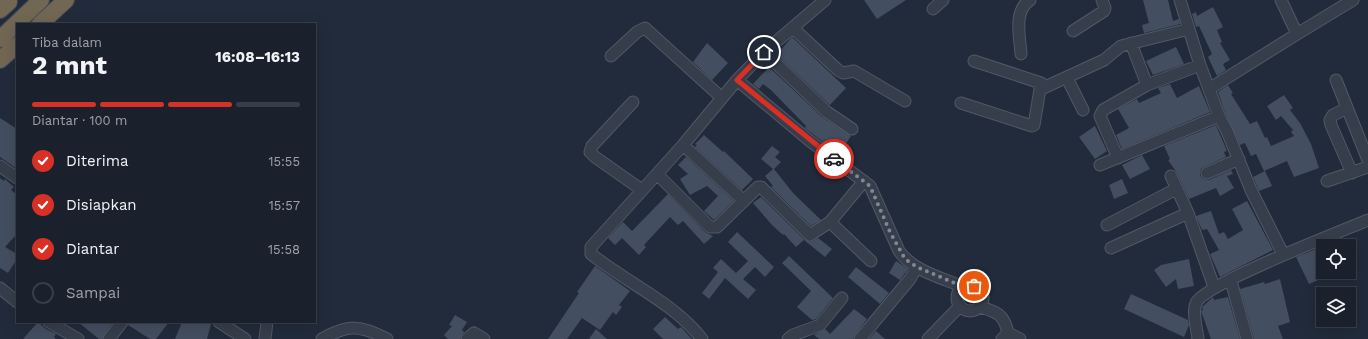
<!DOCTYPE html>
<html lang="id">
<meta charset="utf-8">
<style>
body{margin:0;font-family:"Work Sans",sans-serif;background:#232834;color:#f1f3f6;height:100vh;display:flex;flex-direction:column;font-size:15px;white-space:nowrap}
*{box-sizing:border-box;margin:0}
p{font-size:13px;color:#9fa3a9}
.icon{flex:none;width:22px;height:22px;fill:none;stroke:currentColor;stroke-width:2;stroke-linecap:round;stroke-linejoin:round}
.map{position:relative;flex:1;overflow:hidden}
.sheet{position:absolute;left:16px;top:23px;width:300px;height:300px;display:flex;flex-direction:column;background:#1a202c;border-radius:0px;box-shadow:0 4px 16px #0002,0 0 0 1px #383e48}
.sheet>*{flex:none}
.fabs{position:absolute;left:1316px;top:239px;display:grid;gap:8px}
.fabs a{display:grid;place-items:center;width:40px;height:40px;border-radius:0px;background:#1a202c;box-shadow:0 4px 16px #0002,0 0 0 1px #383e48;font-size:20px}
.pin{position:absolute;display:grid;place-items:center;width:34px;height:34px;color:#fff;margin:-17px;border:2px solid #fff;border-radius:50%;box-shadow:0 1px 4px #0007}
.courier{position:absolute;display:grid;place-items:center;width:40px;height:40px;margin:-20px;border:3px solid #d93025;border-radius:50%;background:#fff;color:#222;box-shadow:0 1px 5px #0007}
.overview em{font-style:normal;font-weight:700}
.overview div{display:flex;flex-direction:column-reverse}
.overview{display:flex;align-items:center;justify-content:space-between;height:68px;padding:0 16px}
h1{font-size:26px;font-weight:700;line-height:30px}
.bar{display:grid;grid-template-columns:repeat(4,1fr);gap:6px 4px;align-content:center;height:48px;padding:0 16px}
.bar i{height:5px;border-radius:3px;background:#383e48}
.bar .active{background:#d93025}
.bar p{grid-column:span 4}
ol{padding:0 16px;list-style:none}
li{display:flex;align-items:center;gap:12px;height:44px}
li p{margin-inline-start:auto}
li .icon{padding:4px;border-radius:50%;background:#d93025;color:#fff;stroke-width:4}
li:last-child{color:#9fa3a9}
li i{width:22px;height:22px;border:2px solid #383e48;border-radius:50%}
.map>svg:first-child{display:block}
</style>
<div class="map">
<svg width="1368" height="339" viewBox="0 0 1368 339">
<rect width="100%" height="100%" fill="#222b3b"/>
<path fill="#434e60" d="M864,0H906L877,19Z
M1143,0H1168L1173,21L1179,19L1180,24L1144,33L1142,25L1149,23Z
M1213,7L1223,27L1217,30L1222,42L1220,43L1230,60L1223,64L1226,70L1217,76L1208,57L1212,54L1199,26L1196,27L1192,14L1196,12L1197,16Z
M792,37L846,88L830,105L779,57L782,54L779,52Z
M707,43L728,63L712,80L693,62Z
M1176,47L1184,64L1153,75L1146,61Z
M769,67L822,117L851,136L839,154L805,128L806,126L771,90L763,84L759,89L753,84Z
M1170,84L1177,98L1199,86L1210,112L1122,149L1116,135L1129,128L1118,109L1137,99L1139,103L1161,93L1158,88Z
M1228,85L1233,93L1231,94L1250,124L1257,121L1265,138L1267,137L1271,146L1294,136L1291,132L1293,130L1281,116L1276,120L1267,106L1284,95L1293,108L1290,110L1300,123L1311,144L1319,168L1294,177L1287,161L1264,171L1256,154L1251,156L1245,143L1240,145L1225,113L1218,92Z
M0,118L17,129V169L0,157Z
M1216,125L1227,151L1224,152L1226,157L1204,167L1201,169L1200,175L1203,179L1209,180L1231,170L1233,174L1227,176L1234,188L1220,196L1216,188L1189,199L1177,173L1168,160L1170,159L1164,146Z
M1095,126L1107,151L1095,159L1079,137Z
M704,135L723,152L724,151L753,179L742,190L695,147L697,145L695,144Z
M772,146L780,152L775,157L781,162L774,169L793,193L821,220L811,226L771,187L773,186L765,176L773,169L761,159Z
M1142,155L1150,169L1130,179L1122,165Z
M686,157L734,201L714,220L704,211L718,196L707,186L690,195L680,179L688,174L678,165Z
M1265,171L1272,186L1259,191L1253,177Z
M0,178L4,181L5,179L14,187L11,190L17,195V234L5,247L17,254V259L8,273L0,268Z
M1122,179L1128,193L1114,199L1109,185Z
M668,194L705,232L713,236L704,244L683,221L678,225L670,217L644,245L646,247L639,255L622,238L615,245L608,238L623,222L632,231Z
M761,197L805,240L811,242L818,238L832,249L825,257L804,240L796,247L784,234L783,235L772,225L753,203Z
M1247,201L1273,250L1220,277L1210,254L1219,250L1207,229L1202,230L1196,216L1211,211L1219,234L1224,232L1228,239L1243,230L1232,209Z
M737,232L774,267L765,277L755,267L743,279L756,290L748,299L725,278L709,299L702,293L718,272L713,268L721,259L736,273L748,261L728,242Z
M1321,247L1323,252V278L1309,284L1296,257Z
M789,256L833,298L816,319L812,320L797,307L811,291L782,263Z
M1189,259L1194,286L1178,289L1176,279L1166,287L1154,270L1161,265Z
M896,261L908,269L900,280L889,273Z
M595,266L630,291L619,305L622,307L616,315L613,312L600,330L582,318L567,339H548L579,293L577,292Z
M856,267L889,293L880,304L848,277Z
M1280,279L1290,322L1278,326L1283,339H1254L1240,289L1264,282L1265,284Z
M1131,294L1188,320L1189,325L1184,337L1124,309Z
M1213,297L1214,300L1228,297L1240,339H1211L1201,311L1203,310L1202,307Z
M854,309L867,319L855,335L853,339H819L814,335L825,329L830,334Z
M455,315L467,322L462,330L464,332L460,339H448L444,335L452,326L449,325Z
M665,317L678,329L681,327L692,339H663L653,329Z
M38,322L46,329L56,334L54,337L56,339H23Z
M78,322H113L102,339H99Z
M129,322H169L156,339H150L128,325Z
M182,322H204L211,324L207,339H175Z
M596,329L607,339H589Z
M876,331L885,339H869Z"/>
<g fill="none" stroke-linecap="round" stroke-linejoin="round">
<g stroke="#515866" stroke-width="13">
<path id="minor" d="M1180,0L1200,65L1219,116L1227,131L1251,190L1283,254
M933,9L943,0
M793,28L838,70L843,73L854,71L905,101
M1073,31L1104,11L1105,8L1102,0
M1297,34L1353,0
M764,52L827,112L852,129
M1021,54C1020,37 1013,11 1030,0
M611,56L637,32L645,28L722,98
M1067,78L1083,110
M737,80L764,52L825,0
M1336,80L1368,160
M1147,85L1200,65
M1041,89L1104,60L1121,46L1189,29
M1209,89L1297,34L1281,0
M633,102L592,146L590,152L595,157L642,190
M961,103L1032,126L1034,125L1041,83L974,61
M1347,108L1333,115L1330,120L1331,125L1352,173
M683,145L744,201
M1118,158L1100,116L1103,110L1147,85L1131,43
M1100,165L1219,116
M0,166L17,178
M1207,173L1239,159
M657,174L710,227H717L758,187H761L810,235L830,222L864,181
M1171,176L1188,213L1214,287
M1327,181L1368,167
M830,222L871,261
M1107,225L1176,189
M1111,248L1188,213
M1231,281L1247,339
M957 298a13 13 0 1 1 26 0a13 13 0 1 1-26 0Z
M0,288L17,302
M980,307C997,312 1004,314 1008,333L1002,339
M49,322L78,339
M219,322L245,339
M1008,333L1020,339
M109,339L122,322
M265,339L267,322
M322,339C348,324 361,325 387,339
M467,339L474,333L484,339
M702,339C673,302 627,283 591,254V247L683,145L737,80L810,141L870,186L899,251C913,271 942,278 964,287
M788,339L793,335L820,325L842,298
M860,339L910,279L917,267
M928,339L960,306
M1198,339C1197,329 1192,312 1196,303C1204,284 1342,231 1368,220"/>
</g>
<g stroke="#414856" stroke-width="18">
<path id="highway" d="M0,10L9,2
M40,24L66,0
M0,39L41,0
M0,60L17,45"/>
</g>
<use href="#minor" stroke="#363e4b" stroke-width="11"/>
<use href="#highway" stroke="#716753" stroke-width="16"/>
</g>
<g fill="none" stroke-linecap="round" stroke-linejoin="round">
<path stroke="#7f8796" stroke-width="4" stroke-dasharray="0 7.2" d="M834,159L870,186L890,232L905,259L917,267L964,287L974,286"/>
<path stroke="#d93025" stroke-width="5" d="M764,52L737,80L834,159"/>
</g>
</svg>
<div class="fabs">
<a><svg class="icon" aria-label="locate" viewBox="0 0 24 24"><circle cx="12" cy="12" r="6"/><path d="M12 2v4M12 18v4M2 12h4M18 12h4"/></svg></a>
<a><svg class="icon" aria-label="layers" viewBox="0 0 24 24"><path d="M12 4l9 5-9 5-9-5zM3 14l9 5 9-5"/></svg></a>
</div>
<div class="pin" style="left:974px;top:286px;background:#ea580c"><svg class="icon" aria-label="bag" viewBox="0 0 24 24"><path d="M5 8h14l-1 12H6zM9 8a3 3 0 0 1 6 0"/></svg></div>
<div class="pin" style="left:764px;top:52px;background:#1f2937"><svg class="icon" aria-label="home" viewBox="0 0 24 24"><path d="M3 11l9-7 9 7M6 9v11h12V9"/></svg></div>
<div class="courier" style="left:834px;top:159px"><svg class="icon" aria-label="car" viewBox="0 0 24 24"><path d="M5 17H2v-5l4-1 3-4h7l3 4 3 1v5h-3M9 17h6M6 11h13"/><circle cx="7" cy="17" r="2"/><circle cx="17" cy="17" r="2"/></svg></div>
<section class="sheet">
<div class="overview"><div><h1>2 mnt</h1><p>Tiba dalam</p></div><em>16:08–16:13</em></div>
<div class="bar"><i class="active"></i><i class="active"></i><i class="active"></i><i></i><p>Diantar · 100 m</p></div>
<ol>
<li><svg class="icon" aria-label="check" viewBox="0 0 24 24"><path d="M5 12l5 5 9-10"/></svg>Diterima<p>15:55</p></li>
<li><svg class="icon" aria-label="check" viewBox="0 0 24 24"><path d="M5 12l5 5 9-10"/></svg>Disiapkan<p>15:57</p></li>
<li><svg class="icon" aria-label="check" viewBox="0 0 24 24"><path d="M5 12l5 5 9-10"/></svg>Diantar<p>15:58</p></li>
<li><i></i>Sampai</li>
</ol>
</section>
</div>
